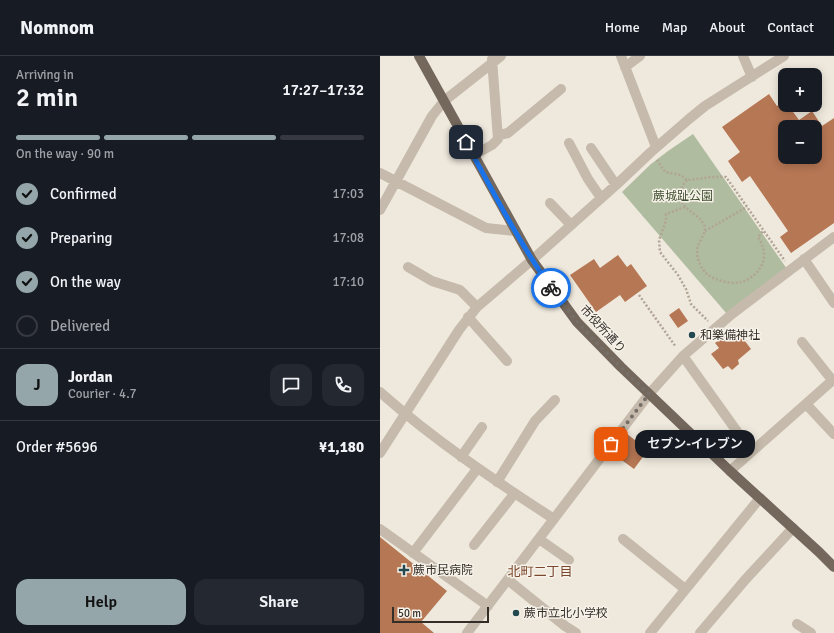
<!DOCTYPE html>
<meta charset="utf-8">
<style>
body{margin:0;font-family:Signika,"Noto Sans JP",sans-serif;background:#242831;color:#f1f3f6;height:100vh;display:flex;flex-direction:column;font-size:15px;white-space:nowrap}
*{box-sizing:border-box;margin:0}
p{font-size:13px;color:#9ea1a6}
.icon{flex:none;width:22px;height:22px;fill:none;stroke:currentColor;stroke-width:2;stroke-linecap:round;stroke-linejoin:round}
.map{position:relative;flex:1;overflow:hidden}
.side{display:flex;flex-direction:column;background:#171b24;width:380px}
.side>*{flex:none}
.tools{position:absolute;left:398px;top:12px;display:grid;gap:8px}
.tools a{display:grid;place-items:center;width:44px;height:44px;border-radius:8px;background:#171b24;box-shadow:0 2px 10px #0003;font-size:20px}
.scale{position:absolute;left:12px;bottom:10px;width:97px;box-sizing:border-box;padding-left:4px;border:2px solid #342e29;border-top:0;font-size:11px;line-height:14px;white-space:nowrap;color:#342e29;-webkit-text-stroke:3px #f7f2e9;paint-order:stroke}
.pin{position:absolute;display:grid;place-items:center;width:34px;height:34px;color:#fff;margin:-17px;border-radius:8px;box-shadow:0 2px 6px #0006}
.courier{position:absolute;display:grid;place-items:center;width:40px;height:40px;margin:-20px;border:3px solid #1a73e8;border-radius:50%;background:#fff;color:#222;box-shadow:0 1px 5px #0007}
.bubble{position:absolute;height:28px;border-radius:12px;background:#171b24;box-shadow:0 2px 10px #0003;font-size:13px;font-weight:600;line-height:28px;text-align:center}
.overview em{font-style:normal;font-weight:600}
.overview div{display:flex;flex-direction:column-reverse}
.overview{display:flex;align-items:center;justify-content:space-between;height:68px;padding:0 16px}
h1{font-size:26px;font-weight:600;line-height:30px}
.bar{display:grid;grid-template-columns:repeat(4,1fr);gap:6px 4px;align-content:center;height:48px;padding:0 16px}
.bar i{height:5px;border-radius:3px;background:#363941}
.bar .active{background:#95a6ab}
.bar p{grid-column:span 4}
.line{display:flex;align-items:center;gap:10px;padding:0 16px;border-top:1px solid #363941}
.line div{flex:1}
.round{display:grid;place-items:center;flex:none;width:42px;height:42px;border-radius:12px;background:#242831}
ol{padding:0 16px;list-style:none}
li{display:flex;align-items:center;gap:12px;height:44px}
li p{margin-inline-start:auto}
li .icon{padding:4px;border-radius:50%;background:#95a6ab;color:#111;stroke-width:4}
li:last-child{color:#9ea1a6}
li i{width:22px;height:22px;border:2px solid #363941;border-radius:50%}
.primary-button{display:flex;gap:8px;margin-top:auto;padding:8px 16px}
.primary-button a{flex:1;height:46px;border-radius:12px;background:#95a6ab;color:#111;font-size:16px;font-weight:600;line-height:46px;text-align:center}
.primary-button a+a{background:#242831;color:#f1f3f6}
header{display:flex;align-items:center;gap:24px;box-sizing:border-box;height:56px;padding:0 20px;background:#171b24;border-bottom:1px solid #363941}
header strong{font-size:19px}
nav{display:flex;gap:22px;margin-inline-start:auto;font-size:14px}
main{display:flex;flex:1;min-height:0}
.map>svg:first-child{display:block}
</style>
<header>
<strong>Nomnom</strong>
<nav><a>Home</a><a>Map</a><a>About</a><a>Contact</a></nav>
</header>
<main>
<section class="side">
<div class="overview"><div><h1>2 min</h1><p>Arriving in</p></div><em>17:27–17:32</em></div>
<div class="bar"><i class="active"></i><i class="active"></i><i class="active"></i><i></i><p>On the way · 90 m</p></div>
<ol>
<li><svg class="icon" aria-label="check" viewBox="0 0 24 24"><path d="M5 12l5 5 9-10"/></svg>Confirmed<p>17:03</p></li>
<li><svg class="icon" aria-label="check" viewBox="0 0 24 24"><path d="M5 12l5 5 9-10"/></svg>Preparing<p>17:08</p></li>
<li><svg class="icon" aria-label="check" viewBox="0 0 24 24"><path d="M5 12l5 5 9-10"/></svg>On the way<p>17:10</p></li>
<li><i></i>Delivered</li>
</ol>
<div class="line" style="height:72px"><b class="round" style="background:#95a6ab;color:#111">J</b><div><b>Jordan</b><p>Courier · 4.7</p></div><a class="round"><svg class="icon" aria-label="chat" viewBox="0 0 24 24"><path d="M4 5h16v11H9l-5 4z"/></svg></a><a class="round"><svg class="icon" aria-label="phone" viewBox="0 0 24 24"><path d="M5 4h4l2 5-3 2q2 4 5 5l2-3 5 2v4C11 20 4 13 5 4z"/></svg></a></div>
<div class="line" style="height:52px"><div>Order #5696</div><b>¥1,180</b></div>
<div class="primary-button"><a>Help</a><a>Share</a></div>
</section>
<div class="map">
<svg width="454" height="577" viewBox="0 0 454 577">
<rect width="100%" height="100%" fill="#efe9dd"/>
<path fill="#afbc9f" d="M313,78L407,213L347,258L242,136L271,108L288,95Z"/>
<path fill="#b67754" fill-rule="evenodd" d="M389,38L397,50L405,44V49H408L419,64L432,55L442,70L454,62V167L411,197L400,181L408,175L370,120L362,126L348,105L360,96L342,71ZM405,71H435V101H405Z
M238,199L247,211L251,208L267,230L245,246L240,239L216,256L190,219L214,203L220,212Z
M299,252L308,265L298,272L289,259Z
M358,276L371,293L358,304L359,308L352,314L348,310L343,313L331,298L339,292L335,287L344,280L347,284Z
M247,378L268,394L254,413L232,397Z
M0,481L67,535L41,566L54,577H0Z"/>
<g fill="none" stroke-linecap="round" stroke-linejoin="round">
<path stroke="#b1a495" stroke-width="2.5" stroke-dasharray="2 2" stroke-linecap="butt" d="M277,104L285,116L301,119L307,124C320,123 333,120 346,121L405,205
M307,124C303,128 301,132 300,138C300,153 316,156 323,167C329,175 320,182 318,190C315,199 320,211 326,217C333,224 351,229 361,226C373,223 385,211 384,198C384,192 381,186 378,181L384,174
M305,151L286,158V165L279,184L280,196L298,219L306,233L311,248L328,265
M325,175L367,151
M259,239L296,291"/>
<path stroke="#c5baab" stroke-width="10" d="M241,0L276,91
M363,0L372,21
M245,11L260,0
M119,79L128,77L181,33
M189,87L208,123L221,142
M211,92L236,129
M94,99L112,89L118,83L112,3
M0,117L106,172L135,175
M170,147L191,169
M0,154L52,60L64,45L121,0
M424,203L454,247
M28,211L52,225L80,234L97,251
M88,261L127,305
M422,286L452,324
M303,300L371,395
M0,336C54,384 114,424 174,463
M426,348L454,378
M0,397L79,274L97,251L152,204L236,129L271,96L309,63L325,50L404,0
M81,401L102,371
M350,415L454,323
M117,426L155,365L175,344
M0,473L108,550
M159,483L189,504
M243,483L305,533
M94,489L134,438
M33,497L97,413
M128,524L185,570L196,577
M417,568L431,577
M87,577L269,338L303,300L352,258L454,181
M270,577L380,442
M320,577L365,524L413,472"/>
<path stroke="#74675c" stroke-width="10" d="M39,0L152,204L197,266L241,311L350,415L439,496L454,511"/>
</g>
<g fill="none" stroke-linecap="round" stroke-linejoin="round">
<path stroke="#756f68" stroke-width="4" stroke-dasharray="0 7.2" d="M171,232C199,272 234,305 269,338L231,388"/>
<path stroke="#1a73e8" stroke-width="5" d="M86,86C113,136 139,186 171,232"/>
</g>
<g fill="#244850" stroke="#f7f2e9" stroke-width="1.5">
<circle cx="312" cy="279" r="4"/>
<path d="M22 508h4v4h4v4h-4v4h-4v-4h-4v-4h4z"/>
<circle cx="136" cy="557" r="4"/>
</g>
<g text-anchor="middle" stroke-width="3" stroke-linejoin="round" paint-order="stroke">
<g font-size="12" fill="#404f30" stroke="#f7f2e9">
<text x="303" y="144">蕨城趾公園</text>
</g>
<g font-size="12" fill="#342e29" stroke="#f7f2e9">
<text transform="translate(223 273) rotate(47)" y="4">市役所通り</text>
</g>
<g font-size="12" fill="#342e29" stroke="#f7f2e9" text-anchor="start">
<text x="320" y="283">和樂備神社</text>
<text x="33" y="518">蕨市民病院</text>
<text x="144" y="561">蕨市立北小学校</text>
</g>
<g font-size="13" fill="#79482d" stroke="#f7f2e9">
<text x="160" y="520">北町二丁目</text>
</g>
</g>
</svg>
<div class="tools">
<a>+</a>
<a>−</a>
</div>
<div class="scale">50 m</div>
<div class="pin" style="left:231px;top:388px;background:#ea580c"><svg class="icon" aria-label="bag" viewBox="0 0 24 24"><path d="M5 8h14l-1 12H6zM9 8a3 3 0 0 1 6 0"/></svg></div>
<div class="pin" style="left:86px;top:86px;background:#1f2937"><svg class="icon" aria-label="home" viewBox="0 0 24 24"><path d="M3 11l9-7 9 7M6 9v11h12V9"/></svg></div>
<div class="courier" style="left:171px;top:232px"><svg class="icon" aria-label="bike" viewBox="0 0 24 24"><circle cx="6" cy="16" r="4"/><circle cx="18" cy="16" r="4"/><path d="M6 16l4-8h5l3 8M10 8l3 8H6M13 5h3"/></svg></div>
<div class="bubble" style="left:255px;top:374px;width:120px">セブン-イレブン</div>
</div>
</main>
